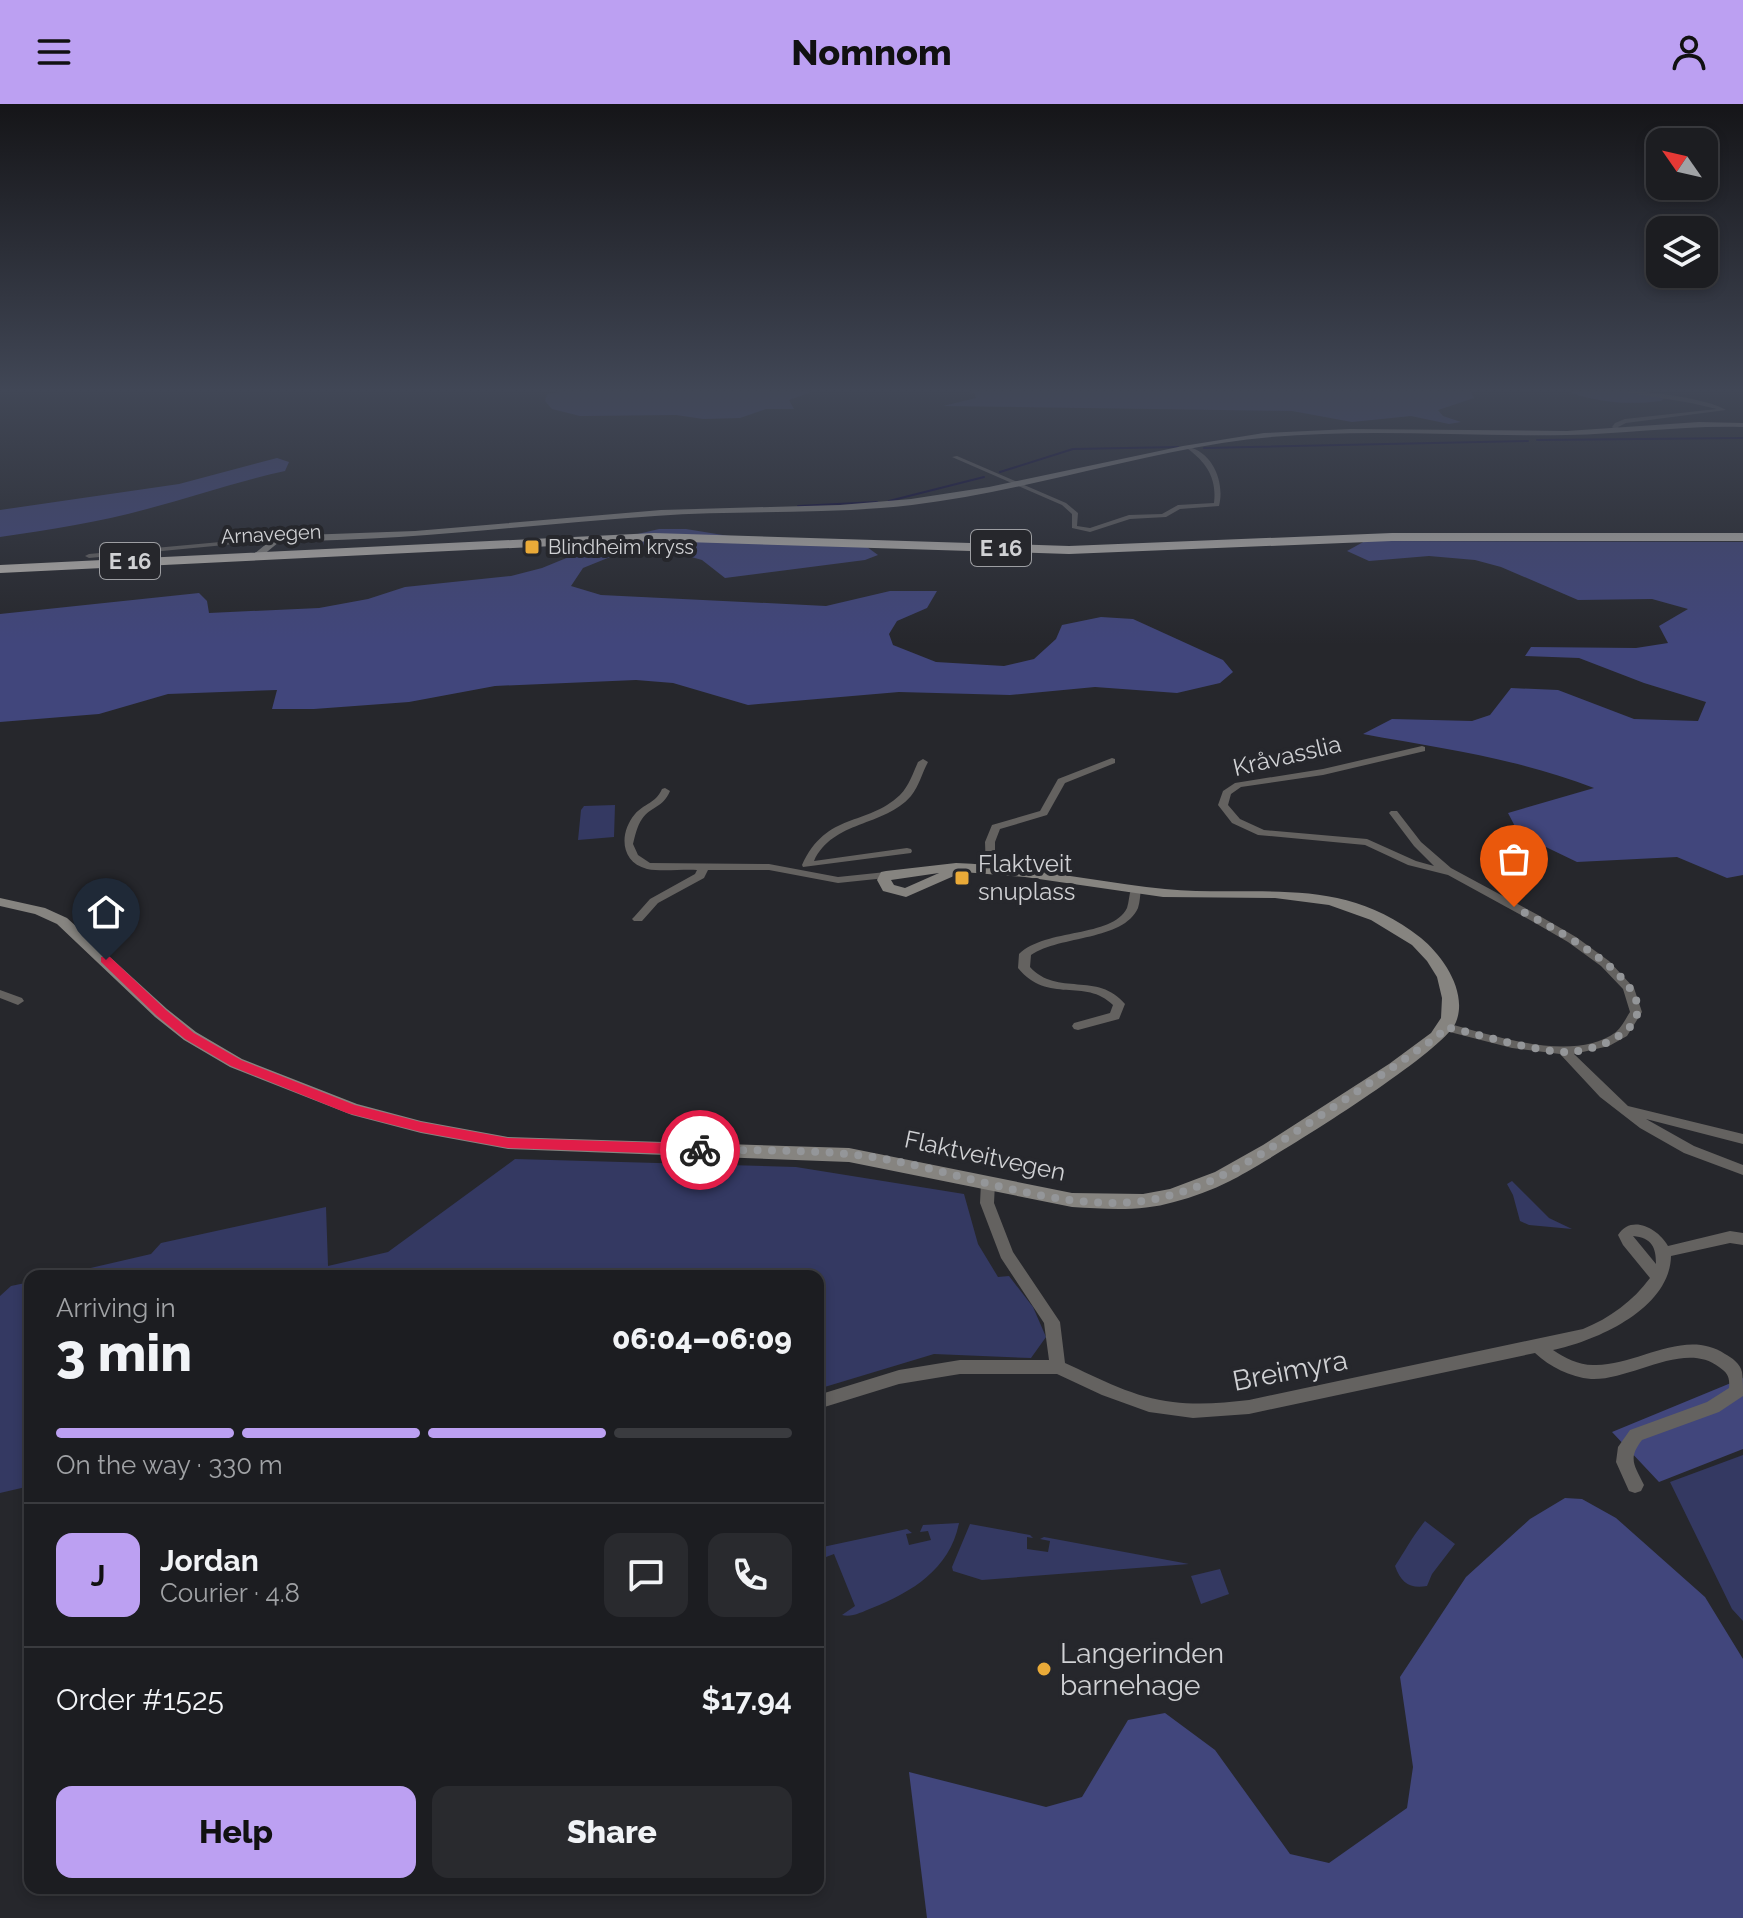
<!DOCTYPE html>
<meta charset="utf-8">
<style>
body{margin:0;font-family:Raleway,sans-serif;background:#292a2e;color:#f1f3f6;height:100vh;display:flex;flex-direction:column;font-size:30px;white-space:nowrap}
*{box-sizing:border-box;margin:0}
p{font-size:26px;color:#a0a2a5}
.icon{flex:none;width:44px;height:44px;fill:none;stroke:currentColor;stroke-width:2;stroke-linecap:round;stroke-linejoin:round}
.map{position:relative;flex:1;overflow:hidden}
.details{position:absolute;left:24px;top:1166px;width:800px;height:624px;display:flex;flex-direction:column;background:#1c1d21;border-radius:16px;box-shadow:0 4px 12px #0003,0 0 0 2px #3a3b3f}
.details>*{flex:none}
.needle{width:52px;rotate:304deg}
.fabs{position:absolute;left:1646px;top:24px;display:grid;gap:16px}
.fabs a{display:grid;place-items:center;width:72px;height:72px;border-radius:16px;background:#1c1d21;box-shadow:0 4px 12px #0003,0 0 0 2px #3a3b3f;font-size:40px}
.pin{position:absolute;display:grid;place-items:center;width:68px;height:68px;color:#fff;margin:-82px -34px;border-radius:50% 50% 50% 0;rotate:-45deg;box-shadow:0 0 8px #0007}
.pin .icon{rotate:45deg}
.courier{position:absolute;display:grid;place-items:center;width:80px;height:80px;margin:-40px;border:6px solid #e11d48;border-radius:50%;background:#fff;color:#222;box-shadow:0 2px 10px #0007}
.headline em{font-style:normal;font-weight:800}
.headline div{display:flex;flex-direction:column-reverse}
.headline{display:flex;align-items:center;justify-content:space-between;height:136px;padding:0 32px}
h1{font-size:52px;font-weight:800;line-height:60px}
.bar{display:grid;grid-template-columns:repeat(4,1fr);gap:12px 8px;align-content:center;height:96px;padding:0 32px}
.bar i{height:10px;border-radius:6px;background:#3a3b3f}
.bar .on{background:#bca0f2}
.bar p{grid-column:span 4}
.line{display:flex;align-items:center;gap:20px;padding:0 32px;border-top:2px solid #3a3b3f}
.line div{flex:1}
.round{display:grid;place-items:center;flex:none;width:84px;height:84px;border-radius:16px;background:#292a2e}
.action{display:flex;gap:16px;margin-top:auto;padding:16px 32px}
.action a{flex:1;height:92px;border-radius:16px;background:#bca0f2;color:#111;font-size:32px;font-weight:800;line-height:92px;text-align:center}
.action a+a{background:#292a2e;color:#f1f3f6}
header{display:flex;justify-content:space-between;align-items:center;height:104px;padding:0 32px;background:#bca0f2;color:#111;font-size:36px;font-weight:800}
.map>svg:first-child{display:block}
</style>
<header><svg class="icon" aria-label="menu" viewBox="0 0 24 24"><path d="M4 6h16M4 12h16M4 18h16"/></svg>Nomnom<svg class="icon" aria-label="person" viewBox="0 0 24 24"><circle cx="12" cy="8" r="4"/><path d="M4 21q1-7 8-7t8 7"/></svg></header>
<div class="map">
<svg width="1743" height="1814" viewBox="0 0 1743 1814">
<rect width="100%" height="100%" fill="#26272c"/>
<path fill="#343962" d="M615,701L614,733L578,736L581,706L584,702Z
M515,1055L796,1063L964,1090L978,1140L998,1173L1009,1172L1033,1203L1046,1233L1031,1254L934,1250L818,1285V1172H56L151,1150L161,1139L326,1103L328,1162L388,1148Z
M1512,1077L1549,1114L1572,1125L1529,1121L1520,1117L1513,1091L1507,1080Z
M30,1178V1382L0,1389V1192L11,1182Z
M1743,1351V1517L1732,1505L1670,1378Z
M1425,1417L1455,1440L1432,1470L1427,1482C1410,1485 1401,1479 1395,1462C1405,1447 1412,1433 1425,1417Z
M959,1419C950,1465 912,1488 872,1504C862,1508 851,1514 842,1511L855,1502L834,1450L818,1456V1444L907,1425L912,1429L906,1430L909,1441L931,1436L928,1427L920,1428L923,1421Z
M970,1420L1030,1431L1033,1434L1027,1433V1445L1048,1448L1050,1437L1040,1435L1044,1433L1189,1460L982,1476L953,1467L952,1463Z
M1220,1465L1229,1490L1201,1500L1191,1472Z"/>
<path fill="#41467c" d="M567,287H814L789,296L794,305H766L740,314L703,315L676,311L580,312L552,305L545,297L547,290Z
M963,287H1470L1474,294L1438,306L1443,312L1461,318L1449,320L1411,312L1352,318L1292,307L943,302L976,294L974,289Z
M1567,287H1631L1664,294L1661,297C1628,301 1598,299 1567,287Z
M277,354L289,358L285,367C238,377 193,393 147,405C99,418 49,426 0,433V406L179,380Z
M659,425H686L729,432L867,443L878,451L865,456L725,474L702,456L670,447L620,449L583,464L571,482L601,491L826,502L890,487H937L927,504L897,517L889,530L893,541L936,558L1004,562L1034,555L1056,535L1062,521L1101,513L1133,515L1223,556L1233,568L1220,579L1177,589L1095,583L1010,591L899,588L748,601L673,579L636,576L495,582L409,598L314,605H272L277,586L168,590L99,610L0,618V510L199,489L207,497L209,509L319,504L368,495L405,483L511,472L542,464L608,437Z
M1365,437L1743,438V771L1727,774L1677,753L1577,758L1519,730L1508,709L1594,684C1516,654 1444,645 1363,630L1392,615L1472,617L1490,611L1511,584L1558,586L1634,615L1698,617L1706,598L1644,579L1579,554L1525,552L1531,543L1636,544L1668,539L1659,522L1688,505L1652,495L1578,496L1501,463L1475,456L1429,452L1369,457L1347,447Z
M1743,1274V1345L1659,1378L1612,1328Z
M1565,1394L1582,1395L1616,1414L1705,1493L1743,1555V1814H927L909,1668L1046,1703L1082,1693L1128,1616L1165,1609L1215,1646L1290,1750L1329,1759L1407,1704L1413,1663L1400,1573L1466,1473L1530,1415Z"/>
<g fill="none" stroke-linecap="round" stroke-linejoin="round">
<path stroke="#0c0738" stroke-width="2" d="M1537,336L1743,334
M1204,344L1528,337
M1000,368L1073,345L1178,343
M889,397L984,373
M798,402L877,398"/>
<path fill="#646260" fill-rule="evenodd" d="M1619,287C1642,286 1707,294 1726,306L1626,319L1618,323L1621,326L1618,328L1612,323L1615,319L1625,315L1717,305L1691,299Z
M1188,343C1213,348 1225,379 1219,402L1180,405L1166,413L1130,415L1090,428L1072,424V410L1062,401L952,353L957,352L1066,399L1078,409L1077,422L1090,424L1129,411L1162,410L1178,401L1214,399C1217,375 1207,359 1188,345Z
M276,433L278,434V436L89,454L85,452L89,450Z
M1422,642L1425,643V647L1323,671L1241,683L1231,690L1228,701L1240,715L1264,726L1367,735L1416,757L1434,762L1414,742L1389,709L1391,707H1397L1421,738L1451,764L1538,811L1576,833L1609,857L1634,884L1642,908L1627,932L1609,942L1574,950L1628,1002L1743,1030V1040L1646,1015L1694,1042L1743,1061V1071L1684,1049L1640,1024L1600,993L1560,950L1512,944L1442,926L1440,923L1446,919C1493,931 1573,960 1616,928C1622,923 1626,914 1630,908L1623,885L1601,862L1568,838L1530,816L1448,771L1408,761L1365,741L1258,731L1232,719L1218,701L1223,687L1235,679L1323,665Z
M1112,654L1115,655V659L1065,679L1047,711L1000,725L995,738V765L994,767H986L985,738L992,721L1040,707L1058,675Z
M923,655L928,658C922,669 919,682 911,692C884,723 833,716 814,757L907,744L911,745L912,747L911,749L803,763L802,761C827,707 866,723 900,691C909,682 913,669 918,658Z
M665,684L670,687C663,704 651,702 642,715C637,722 635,732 633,740L638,751L650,759L769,760L838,773L886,768L891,771L886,774L838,779L769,766H708L704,774L658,799L642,817H634L632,815L634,813L650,795L695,770L697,766C682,765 662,768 647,765C620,758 619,729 635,710C645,699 655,700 662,685Z
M1136,782L1141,785C1140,791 1140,798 1138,804C1123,837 1061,831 1031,851L1030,863C1057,893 1098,867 1125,900L1119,915L1078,926L1074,925L1072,922L1074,919L1110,909L1113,901C1085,873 1048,901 1018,864L1019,850C1046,824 1112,834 1127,804C1129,798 1129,791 1131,785Z
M0,886L22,894L24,897L18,901L0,894Z
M988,1074L993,1075L995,1079L994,1099L1013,1148L1060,1218L1065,1259C1100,1275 1135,1294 1173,1298C1198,1301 1224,1299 1249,1296L1583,1225C1610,1214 1633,1197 1650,1174L1623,1141L1618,1131C1631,1110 1658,1124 1668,1142L1730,1127L1743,1129V1141L1730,1139L1671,1152C1670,1205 1596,1237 1553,1246C1565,1254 1578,1261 1593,1261C1636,1263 1684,1223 1725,1250C1732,1254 1740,1259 1742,1268C1743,1275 1743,1285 1743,1292L1719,1308L1642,1336C1627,1355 1635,1362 1644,1381L1641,1387L1635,1389L1629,1387L1616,1358L1618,1343L1630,1326L1707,1298L1729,1284C1730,1274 1728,1269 1719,1263C1684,1236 1631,1277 1591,1275C1570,1273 1550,1263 1535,1249L1249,1310L1193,1314L1149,1308L1102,1291L1057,1270H960L899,1280L818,1305V1291L899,1266L960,1256H1049L1044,1219L1001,1154L980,1099L981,1079L983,1075ZM1633,1132C1652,1134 1656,1143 1656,1160Z"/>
<path fill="#868480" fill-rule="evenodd" d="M1699,318L1743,319V323C1684,321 1626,330 1567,331C1452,333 1336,321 1222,339C1118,356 1017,388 912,401C826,411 740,406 655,412C532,420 411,437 288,437L279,438L262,452L254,450L276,432L415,427L661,406L840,401L911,395L989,383L1183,342L1264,329L1350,325L1567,327Z
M956,759C1026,762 1095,778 1165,785C1258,794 1340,769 1421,834C1443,852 1468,888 1456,918C1444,949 1267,1058 1230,1077C1212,1086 1193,1093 1174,1098C1140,1108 1106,1105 1072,1103L849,1058L508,1045L421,1029L352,1011L230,963L184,936L155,913L57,820L35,810L0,802V794L45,804L67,814L167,905L196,928L242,955L357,1000L421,1017L508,1033L849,1044L1072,1089L1143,1090L1170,1085L1215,1068L1263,1041L1389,960L1431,929L1441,914L1442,894L1437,873L1427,857L1412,841L1371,816L1329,801L1275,794L1163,793L1025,773L963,768L906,793L883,787L877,776L881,768L886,767ZM939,769L905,784L894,781L891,776Z"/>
<path fill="#b9b5af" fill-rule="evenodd" d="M654,429L1069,442L1392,429H1743V437H1392L1069,450L654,437L0,469V461Z"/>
</g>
<linearGradient id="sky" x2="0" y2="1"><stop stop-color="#151518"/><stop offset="0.53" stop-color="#414756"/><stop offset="1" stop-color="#414756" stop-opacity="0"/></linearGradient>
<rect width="1743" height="541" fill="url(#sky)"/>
<path fill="#e11d48" d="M101,853H110L166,906L194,929L241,956L355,1001L421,1018L508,1034L700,1040L708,1046L700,1051L508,1044L421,1028L347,1009L231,962L185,935L157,912L101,858Z"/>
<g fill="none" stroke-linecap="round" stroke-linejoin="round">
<path stroke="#949699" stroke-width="8" stroke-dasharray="0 14.4" d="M700,1046C766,1047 835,1044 900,1058C982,1075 1085,1115 1168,1092C1217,1079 1256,1054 1297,1027C1345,996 1392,964 1438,932L1446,923C1478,930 1536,948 1567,948C1589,947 1613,939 1629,924C1672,881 1541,818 1514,803"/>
</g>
<g fill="#eaaa38" stroke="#26272c" stroke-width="3">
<rect x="524" y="435" width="16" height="16" rx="4"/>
<rect x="954" y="766" width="16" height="16" rx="4"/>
<circle cx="1044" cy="1565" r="8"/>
</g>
<g text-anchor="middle" stroke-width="8" stroke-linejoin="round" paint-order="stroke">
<g font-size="20" fill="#d0d1d4" stroke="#26272c">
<text transform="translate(271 430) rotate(-3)" y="7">Arnavegen</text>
</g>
<g font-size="20" fill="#d0d1d4" stroke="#26272c" text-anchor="start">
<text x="548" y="450">Blindheim kryss</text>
</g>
<g fill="#26272c" stroke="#9d9ea2" stroke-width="2">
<rect x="971" y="426" width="60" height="36" rx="6"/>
<rect x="100" y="439" width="60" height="36" rx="6"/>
</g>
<g font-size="22" font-weight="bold" fill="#d0d1d4">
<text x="1001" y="452">E 16</text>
<text x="130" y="465">E 16</text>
</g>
<g font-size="24" fill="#d0d1d4" stroke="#26272c">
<text transform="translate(1287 652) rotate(-13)" y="8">Kråvasslia</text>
<text transform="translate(985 1052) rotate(12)" y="8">Flaktveitvegen</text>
</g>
<g font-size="24" fill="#d0d1d4" stroke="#26272c" text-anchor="start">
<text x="978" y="768">Flaktveit<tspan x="978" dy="28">snuplass</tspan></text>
</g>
<g font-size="28" fill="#d0d1d4" stroke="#26272c">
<text transform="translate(1290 1266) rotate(-11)" y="10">Breimyra</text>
</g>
<g font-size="28" fill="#d0d1d4" stroke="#26272c" text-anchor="start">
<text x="1060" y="1559">Langerinden<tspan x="1060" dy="32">barnehage</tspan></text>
</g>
</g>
</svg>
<div class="fabs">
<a><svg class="needle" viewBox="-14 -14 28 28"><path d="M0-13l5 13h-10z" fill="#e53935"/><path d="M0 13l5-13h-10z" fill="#a0a2a5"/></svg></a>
<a><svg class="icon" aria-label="layers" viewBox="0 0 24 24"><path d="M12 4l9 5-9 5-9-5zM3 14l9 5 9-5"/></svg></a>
</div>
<div class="pin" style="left:1514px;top:803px;background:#ea580c"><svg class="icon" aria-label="bag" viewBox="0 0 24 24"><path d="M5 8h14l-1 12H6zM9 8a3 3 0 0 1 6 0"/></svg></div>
<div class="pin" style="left:106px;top:856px;background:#1f2937"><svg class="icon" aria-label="home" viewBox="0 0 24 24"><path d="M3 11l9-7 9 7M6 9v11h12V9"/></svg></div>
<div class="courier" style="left:700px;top:1046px"><svg class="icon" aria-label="bike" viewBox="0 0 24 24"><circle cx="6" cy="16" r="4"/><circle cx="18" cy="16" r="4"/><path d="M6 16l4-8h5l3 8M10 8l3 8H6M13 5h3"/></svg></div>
<section class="details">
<div class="headline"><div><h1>3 min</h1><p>Arriving in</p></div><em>06:04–06:09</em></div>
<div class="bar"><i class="on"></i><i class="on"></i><i class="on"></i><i></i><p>On the way · 330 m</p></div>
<div class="line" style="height:144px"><b class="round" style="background:#bca0f2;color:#111">J</b><div><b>Jordan</b><p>Courier · 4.8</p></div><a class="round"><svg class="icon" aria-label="chat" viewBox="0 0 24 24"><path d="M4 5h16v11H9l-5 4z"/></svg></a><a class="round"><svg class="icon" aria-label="phone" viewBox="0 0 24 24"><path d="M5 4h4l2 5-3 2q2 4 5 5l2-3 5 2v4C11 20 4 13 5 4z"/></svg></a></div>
<div class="line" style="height:104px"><div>Order #1525</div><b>$17.94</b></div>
<div class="action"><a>Help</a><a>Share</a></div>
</section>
</div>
